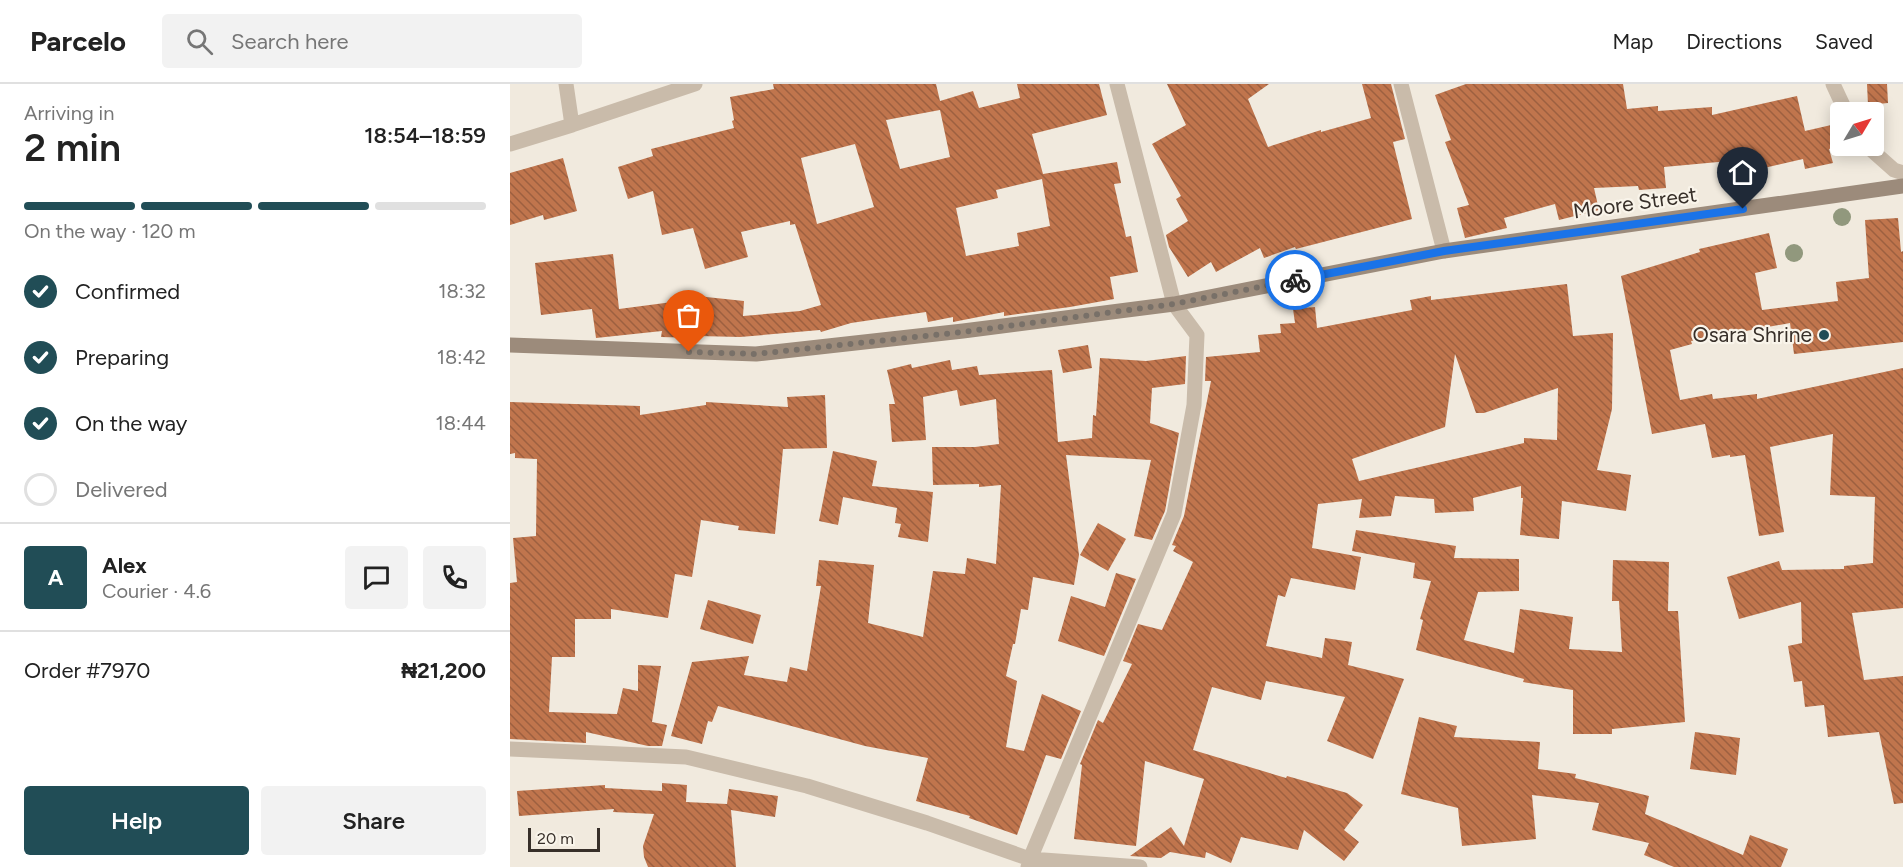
<!DOCTYPE html>
<meta charset="utf-8">
<style>
body{margin:0;font-family:Figtree,sans-serif;background:#f2f2f2;color:#222;height:100vh;display:flex;flex-direction:column;font-size:22px;white-space:nowrap}
*{box-sizing:border-box;margin:0}
p{font-size:20px;color:#767676}
.icon{flex:none;width:33px;height:33px;fill:none;stroke:currentColor;stroke-width:2;stroke-linecap:round;stroke-linejoin:round}
.map{position:relative;flex:1;overflow:hidden}
.drawer{display:flex;flex-direction:column;background:#fff;width:510px}
.drawer>*{flex:none}
.needle{width:39px;rotate:52deg}
.buttons{position:absolute;left:1320px;top:18px;display:grid;gap:12px}
.buttons a{display:grid;place-items:center;width:54px;height:54px;border-radius:6px;background:#fff;box-shadow:0 3px 15px #0003;font-size:30px}
.scale{position:absolute;left:18px;bottom:15px;width:72px;box-sizing:border-box;padding-left:6px;border:3px solid #372f29;border-top:0;font-size:16px;line-height:21px;white-space:nowrap;color:#372f29;-webkit-text-stroke:4px #f9f4ea;paint-order:stroke}
.pin{position:absolute;display:grid;place-items:center;width:51px;height:51px;color:#fff;margin:-62px -26px;border-radius:50% 50% 50% 0;rotate:-45deg;box-shadow:0 0 6px #0007}
.pin .icon{rotate:45deg}
.courier{position:absolute;display:grid;place-items:center;width:60px;height:60px;margin:-30px;border:4px solid #1a73e8;border-radius:50%;background:#fff;color:#222;box-shadow:0 2px 8px #0007}
.head em{font-style:normal;font-weight:600}
.head div{display:flex;flex-direction:column-reverse}
.head{display:flex;align-items:center;justify-content:space-between;height:102px;padding:0 24px}
h1{font-size:39px;font-weight:600;line-height:45px}
.bar{display:grid;grid-template-columns:repeat(4,1fr);gap:9px 6px;align-content:center;height:72px;padding:0 24px}
.bar i{height:8px;border-radius:4px;background:#e0e0e0}
.bar .selected{background:#214d56}
.bar p{grid-column:span 4}
.line{display:flex;align-items:center;gap:15px;padding:0 24px;border-top:2px solid #e0e0e0}
.line div{flex:1}
.round{display:grid;place-items:center;flex:none;width:63px;height:63px;border-radius:6px;background:#f2f2f2}
ol{padding:0 24px;list-style:none}
li{display:flex;align-items:center;gap:18px;height:66px}
li p{margin-inline-start:auto}
li .icon{padding:6px;border-radius:50%;background:#214d56;color:#fff;stroke-width:4}
li:last-child{color:#767676}
li i{width:33px;height:33px;border:3px solid #e0e0e0;border-radius:50%}
.action{display:flex;gap:12px;margin-top:auto;padding:12px 24px}
.action a{flex:1;height:69px;border-radius:6px;background:#214d56;color:#fff;font-size:24px;font-weight:600;line-height:69px;text-align:center}
.action a+a{background:#f2f2f2;color:#222}
header{display:flex;align-items:center;gap:36px;box-sizing:border-box;height:84px;padding:0 30px;background:#fff;border-bottom:2px solid #e0e0e0}
header strong{font-size:28px}
nav{display:flex;gap:33px;margin-inline-start:auto;font-size:21px}
.search{width:420px;height:54px;background:#f2f2f2;display:flex;align-items:center;gap:15px;box-sizing:border-box;padding:0 21px;border-radius:6px;color:#767676;font-size:22px}
main{display:flex;flex:1;min-height:0}
.map>svg:first-child{display:block}
</style>
<header>
<strong>Parcelo</strong>
<div class="search"><svg class="icon" aria-label="search" viewBox="0 0 24 24"><circle cx="10" cy="10" r="6"/><path d="M15 15l6 6"/></svg>Search here</div>
<nav><a>Map</a><a>Directions</a><a>Saved</a></nav>
</header>
<main>
<section class="drawer">
<div class="head"><div><h1>2 min</h1><p>Arriving in</p></div><em>18:54–18:59</em></div>
<div class="bar"><i class="selected"></i><i class="selected"></i><i class="selected"></i><i></i><p>On the way · 120 m</p></div>
<ol>
<li><svg class="icon" aria-label="check" viewBox="0 0 24 24"><path d="M5 12l5 5 9-10"/></svg>Confirmed<p>18:32</p></li>
<li><svg class="icon" aria-label="check" viewBox="0 0 24 24"><path d="M5 12l5 5 9-10"/></svg>Preparing<p>18:42</p></li>
<li><svg class="icon" aria-label="check" viewBox="0 0 24 24"><path d="M5 12l5 5 9-10"/></svg>On the way<p>18:44</p></li>
<li><i></i>Delivered</li>
</ol>
<div class="line" style="height:108px"><b class="round" style="background:#214d56;color:#fff">A</b><div><b>Alex</b><p>Courier · 4.6</p></div><a class="round"><svg class="icon" aria-label="chat" viewBox="0 0 24 24"><path d="M4 5h16v11H9l-5 4z"/></svg></a><a class="round"><svg class="icon" aria-label="phone" viewBox="0 0 24 24"><path d="M5 4h4l2 5-3 2q2 4 5 5l2-3 5 2v4C11 20 4 13 5 4z"/></svg></a></div>
<div class="line" style="height:78px"><div>Order #7970</div><b>₦21,200</b></div>
<div class="action"><a>Help</a><a>Share</a></div>
</section>
<div class="map">
<svg width="1393" height="783" viewBox="0 0 1393 783">
<defs>
<pattern id="building-back-hatch" width="6" height="6" patternUnits="userSpaceOnUse" patternTransform="scale(1.5)"><rect width="6" height="6" fill="#c0754d"/><path d="M-1 5l2 2M0 0l6 6M5-1l2 2" fill="none" stroke="#9d6040"/></pattern>
</defs>
<rect width="100%" height="100%" fill="#f1eade"/>
<path fill="url(#building-back-hatch)" fill-rule="evenodd" d="M263,0H426L430,17L463,7L469,24L510,14L507,0H589L597,31L522,50L533,90L607,78L611,99L604,100L616,153L621,152L628,188L600,193L604,215L560,223L494,232V228L443,238V233L418,238L416,228L341,239L311,248L310,246L230,253L188,252V254L151,253L152,247L86,254L82,225L31,231L25,179L103,170L109,225L170,217L168,210L234,217L233,232L290,227L311,221L285,140L280,141V137L231,148L238,173L195,185L183,144L152,151L143,107L118,115L108,83L143,72L141,65L224,44L222,37L224,36L220,13L264,5ZM430,26L440,73L390,85L376,36ZM345,60L364,123L307,140L291,74ZM532,95L540,142L507,149L509,162L456,172L446,124L488,114L486,106Z
M657,0H759L738,15L758,63L811,46V48L861,34L852,0H881L895,55L883,58L902,135L786,165L785,163L754,174L750,164L706,188L701,178L678,193L659,163L656,151L678,137L666,115L671,112L642,60L676,41Z
M956,0H1113L1117,25L1148,22V27L1202,23V31L1287,12L1295,47L1330,39V62L1319,65L1323,79L1295,85L1293,75L1233,89L1230,76L1154,83L1156,104L1129,106L1128,102L1084,104L1089,126L1049,136L1045,120L994,134L997,144L955,154L947,124L959,121L935,58L941,56L925,11Z
M1357,0H1377L1378,19L1358,21Z
M53,74L67,127L34,136L33,131L0,141V89Z
M1388,134L1391,168L1393,167V258L1284,270L1280,239L1181,257L1182,260L1160,266L1170,316L1202,310L1203,315L1247,310V315L1393,284V524L1342,529L1354,596L1393,592V719L1384,720L1369,648L1318,653L1314,621L1295,623L1292,597L1284,598L1278,562L1292,559L1291,518L1229,535L1217,493L1269,477L1272,486L1334,485V482L1363,479L1365,413L1320,411L1323,350L1260,363L1274,448L1249,452L1235,371L1220,373V371L1202,374L1195,340L1142,350L1111,192L1190,168L1189,165L1259,149L1267,184L1245,189L1252,226L1328,217L1326,198L1359,194L1355,136Z
M1057,200L1063,252L1103,249L1102,325L1087,386L1121,391L1116,427L1052,417L1049,455L1010,451L1013,414H1011V402L963,414L964,427L925,429L924,415L885,412L881,432L849,434L852,415L808,420L802,464L851,473L845,506L781,494L775,513L768,511L756,562L812,574L815,554L842,558L838,581L894,595L863,675L817,657L835,613L756,597L751,616L702,603L683,666L776,694L777,692L837,709L853,721L834,746L849,758L834,777L794,746L788,766L731,753L721,779L696,768L695,774L660,768L651,774L620,772L661,743L674,762L694,695L635,677L626,762L564,755L572,681L570,680L588,636L593,639L622,580L613,577L628,540L652,546L683,478L663,467L666,462L662,461L674,432L701,297H695L696,273L750,268L748,251L771,249L770,240L785,239L783,225L805,223L807,244L902,226L900,216L921,212V216ZM945,270L966,329H974L1048,304L1047,356L1014,354V359L849,397L842,375L935,343Z
M578,261L582,284L553,289L548,266Z
M676,272L675,300L642,304L640,339L669,349L655,427L642,456L624,452L641,376L556,371L569,471L564,501L523,493L518,526L511,525L505,560H503L496,592L507,597L496,663L514,667L532,610L571,627L551,675L536,671L507,751L459,734L460,732L406,717L418,674L355,662L208,622L202,638L198,637L192,660L161,652L182,578L239,572L234,591L277,598L280,583L297,587L311,502H306L309,476L364,481L358,539L413,553L423,487L455,490L457,474L486,480L491,401L469,403V400L423,401L422,363H465L489,360L486,315L450,322L447,306L413,313L416,356L382,358L379,320H385L377,286L401,280L402,284L440,276L442,286L467,282L469,291L542,286L548,358L582,354L583,331L586,332L590,274L636,277Z
M315,311L317,364L273,365L265,450L228,446L229,442L191,436L182,493L165,490L158,534L101,525V535H65V573H42L39,628L107,630L113,604L128,607V581L151,582L142,638L157,641L152,662H138L76,648V659L0,655V499L7,498L3,454L26,452L27,375L5,374V369L0,370V318L130,322V331L196,321V318L278,323L277,313Z
M323,367L367,377L362,402L423,408L418,458L388,453L391,440L385,439L387,424L333,413L328,441L309,437Z
M588,439L616,455L598,487L570,471Z
M846,446L946,462L944,474L1009,475V507L968,508L954,556L1004,569L1010,525L1063,533L1059,565L1112,568L1109,517H1102L1103,476L1159,478L1158,527H1168L1175,638L1102,645V650H1063V606L1013,598L1014,595L906,566L913,536L910,535L921,497L903,494L905,479L842,467Z
M606,489L626,495L594,572L548,557L561,512L595,523Z
M198,516L251,531L243,560L190,545Z
M909,633L947,642L944,653L1030,658L1028,685L1066,690L1065,694L1139,712L1135,730L1233,771L1240,751L1278,765L1271,783H1164L1134,771L1139,759L1082,746L1089,719L1022,711L1026,755L952,762L948,724L891,710Z
M1185,648L1230,654L1226,691L1180,685Z
M152,699L177,701L176,718L217,720L219,705L268,712L265,733L221,726L226,783H138L134,773L133,762L144,730L103,728L104,725L9,732L7,707L95,701V704L152,707Z"/>
<g fill="none" stroke-linecap="round" stroke-linejoin="round">
<path stroke="#c9bbaa" stroke-width="15" d="M891,0L934,167
M1323,0L1336,28
M62,41L185,0
M0,60L62,41L56,0
M1357,62L1384,86L1393,89
M0,665L176,673L297,702L417,739L520,775L630,783
M518,783L520,775L664,430L684,321L687,251L664,220L607,0"/>
<path stroke="#9c8b7b" stroke-width="15" d="M0,261L246,270L453,247L664,220L934,167L1393,102"/>
</g>
<g fill="#91987d">
<circle cx="1332" cy="133" r="9"/>
<circle cx="1284" cy="169" r="9"/>
</g>
<g fill="none" stroke-linecap="round" stroke-linejoin="round">
<path stroke="#787068" stroke-width="6" stroke-dasharray="0 10.8" d="M179,268L246,270L453,248L664,220L785,196"/>
<path stroke="#1a73e8" stroke-width="8" d="M785,196L934,167L1233,125"/>
</g>
<circle fill="#214d56" stroke="#f9f4ea" stroke-width="2" cx="1314" cy="251" r="6"/>
<g text-anchor="middle" stroke-width="4.5" stroke-linejoin="round" paint-order="stroke">
<g font-size="21" fill="#372f29" stroke="#f9f4ea">
<text transform="translate(1125 119) rotate(-8)" y="7">Moore Street</text>
</g>
<g font-size="21" fill="#372f29" stroke="#f9f4ea" text-anchor="end">
<text x="1302" y="258">Osara Shrine</text>
</g>
</g>
</svg>
<div class="buttons">
<a><svg class="needle" viewBox="-14 -14 28 28"><path d="M0-13l5 13h-10z" fill="#e53935"/><path d="M0 13l5-13h-10z" fill="#767676"/></svg></a>
</div>
<div class="scale">20 m</div>
<div class="pin" style="left:179px;top:268px;background:#ea580c"><svg class="icon" aria-label="bag" viewBox="0 0 24 24"><path d="M5 8h14l-1 12H6zM9 8a3 3 0 0 1 6 0"/></svg></div>
<div class="pin" style="left:1233px;top:125px;background:#1f2937"><svg class="icon" aria-label="home" viewBox="0 0 24 24"><path d="M3 11l9-7 9 7M6 9v11h12V9"/></svg></div>
<div class="courier" style="left:785px;top:196px"><svg class="icon" aria-label="bike" viewBox="0 0 24 24"><circle cx="6" cy="16" r="4"/><circle cx="18" cy="16" r="4"/><path d="M6 16l4-8h5l3 8M10 8l3 8H6M13 5h3"/></svg></div>
</div>
</main>
